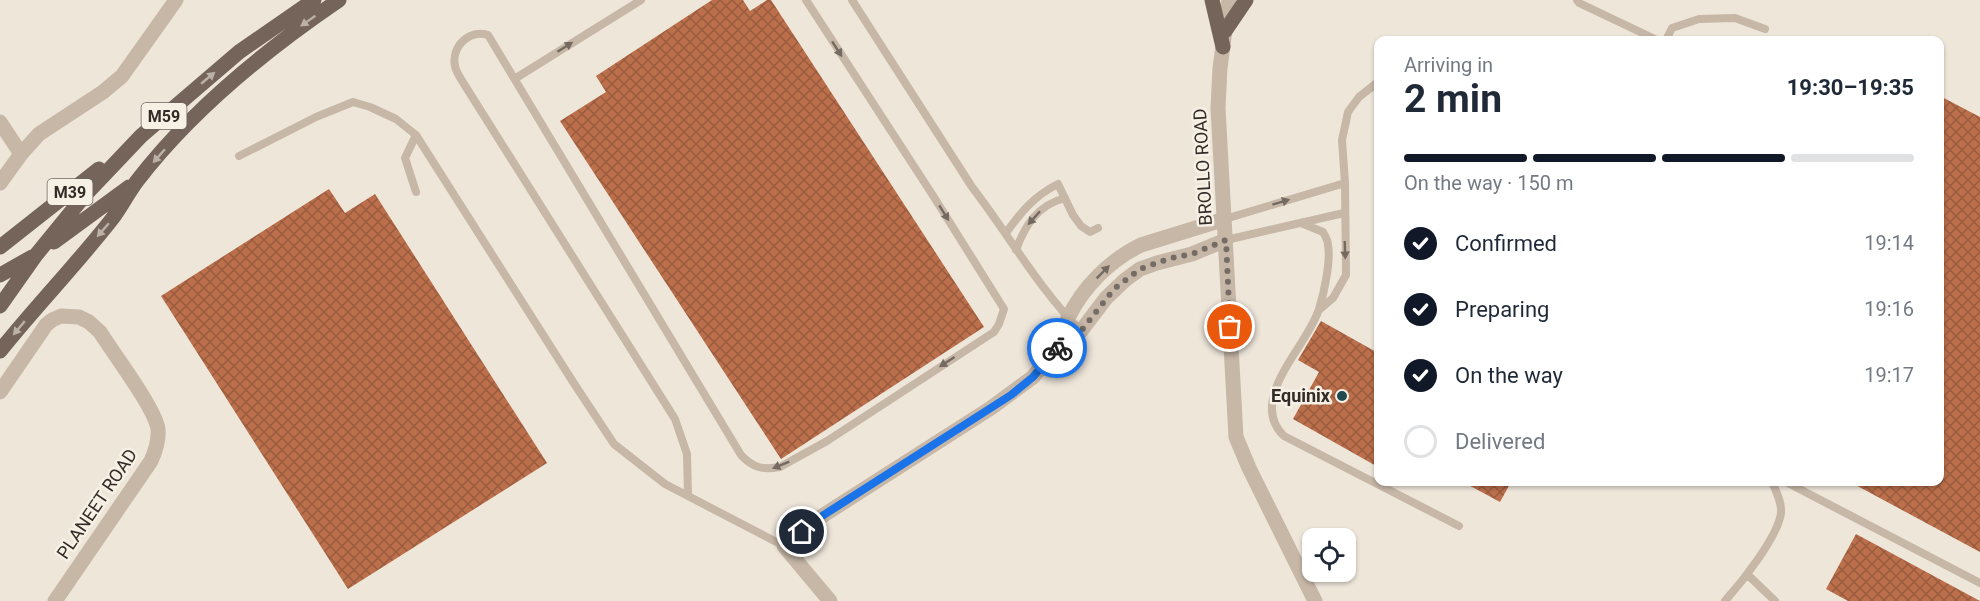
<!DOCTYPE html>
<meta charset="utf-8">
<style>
body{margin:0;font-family:Roboto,sans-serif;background:#f6f6f7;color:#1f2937;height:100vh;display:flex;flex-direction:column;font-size:22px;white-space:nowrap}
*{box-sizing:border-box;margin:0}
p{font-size:20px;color:#747a83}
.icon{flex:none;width:33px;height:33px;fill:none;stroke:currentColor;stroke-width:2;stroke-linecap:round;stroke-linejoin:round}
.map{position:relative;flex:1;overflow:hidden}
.side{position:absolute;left:1374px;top:36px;width:570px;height:450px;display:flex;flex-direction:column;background:#fff;border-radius:12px;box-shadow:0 2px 4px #0004}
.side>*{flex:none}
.controls{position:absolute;left:1302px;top:528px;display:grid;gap:12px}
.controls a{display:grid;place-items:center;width:54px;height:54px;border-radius:12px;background:#fff;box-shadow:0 2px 4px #0004;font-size:30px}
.pin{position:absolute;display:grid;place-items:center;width:51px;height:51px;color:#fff;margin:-26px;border:3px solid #fff;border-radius:50%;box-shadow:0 2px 6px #0007}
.courier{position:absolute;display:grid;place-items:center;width:60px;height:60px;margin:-30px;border:4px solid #1a73e8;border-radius:50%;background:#fff;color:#222;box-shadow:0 2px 8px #0007}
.overview em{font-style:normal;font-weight:700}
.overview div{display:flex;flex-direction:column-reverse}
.overview{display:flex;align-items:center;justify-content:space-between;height:102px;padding:0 30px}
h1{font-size:39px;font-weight:700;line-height:45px}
.bar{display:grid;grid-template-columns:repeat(4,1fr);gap:9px 6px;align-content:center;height:72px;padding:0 30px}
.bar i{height:8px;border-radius:4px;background:#e0e1e3}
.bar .on{background:#111827}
.bar p{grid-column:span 4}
ol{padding:0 30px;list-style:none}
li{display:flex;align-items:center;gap:18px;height:66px}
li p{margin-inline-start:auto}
li .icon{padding:6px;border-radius:50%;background:#111827;color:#fff;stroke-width:4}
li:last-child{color:#747a83}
li i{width:33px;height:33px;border:3px solid #e0e1e3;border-radius:50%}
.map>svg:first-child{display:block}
</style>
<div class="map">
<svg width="1980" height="601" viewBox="0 0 1980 601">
<defs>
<pattern id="building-cross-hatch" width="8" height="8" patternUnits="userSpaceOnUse" patternTransform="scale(1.5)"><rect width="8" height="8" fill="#bb6f4b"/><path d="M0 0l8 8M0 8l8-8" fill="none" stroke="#995b3e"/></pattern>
</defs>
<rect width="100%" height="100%" fill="#efe6da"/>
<path fill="url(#building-cross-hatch)" d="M712,0H743L750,11L767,0H771L984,327L781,459L560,121L606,92L596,76Z
M1940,96L1980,117V552L1850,482H1940Z
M329,189L345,213L375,194L547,463L348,589L161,296Z
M1321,321L1378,353V467L1293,419L1319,372L1298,360Z
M1463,482H1511L1500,502Z
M1856,534L1980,601H1848L1826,589Z"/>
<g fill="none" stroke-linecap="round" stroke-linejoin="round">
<path stroke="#c6b7a7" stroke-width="8" d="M852,0L972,187C1009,235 1038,288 1081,331
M1577,0L1579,3L1657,40
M1666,40L1672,28L1699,19L1735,18L1765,29
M516,78L641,0
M416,135L575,385L614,444L665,484L784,546
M239,156L316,117L353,102L370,107L396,119L416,135L405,158L416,192
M1225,219L1345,183
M1301,223L1323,232C1325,236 1328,240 1328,245C1331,261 1324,293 1319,309C1308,346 1246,399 1284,436L1459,526
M1006,233C1021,212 1034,196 1058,184L1073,215L1081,226L1090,232L1098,228
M1226,240L1344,213
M1016,250C1025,225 1038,205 1065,198
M1319,310L1333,298L1346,275L1345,183L1342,140L1348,112L1359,97L1378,82
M1786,482L1980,583
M688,496L687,454L675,419L464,84C461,79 456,72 455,66C451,46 470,29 488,35L741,455C753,468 763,470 780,467L827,441L994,332L999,324L1004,309L932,194L806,0
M1748,575L1775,601
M1725,601C1741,583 1778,537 1781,513C1782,502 1776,491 1772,482"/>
<path stroke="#c6b7a7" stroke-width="15" d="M1229,0L1220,68L1218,108L1236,437L1249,468L1315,601
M0,122L21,154
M0,183L21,154L39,134L103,92L122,76L176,0
M1059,345C1062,337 1064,326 1068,318C1083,287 1110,260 1141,245L1225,219
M0,392L46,325L52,320L61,316L79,317L89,322L100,332C113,353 155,408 158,429C159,441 156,450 151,461L55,601
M830,601L784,546L819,518L991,408L1033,377L1059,345L1081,331L1106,298L1125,280L1140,269L1157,263L1192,254L1226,240"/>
<path stroke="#746459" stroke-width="15" d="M1212,0L1223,47
M1225,31L1246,0
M54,242L129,187
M0,247L99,169
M0,275L32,257
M0,306L36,255L85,195L141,136L239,52L314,0
M0,351C36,306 76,265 112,219C121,207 128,193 137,181C190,112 267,49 339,0"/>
</g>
<defs><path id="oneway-solid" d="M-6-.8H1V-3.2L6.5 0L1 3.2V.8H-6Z" transform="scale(1.5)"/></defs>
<g fill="#bcb1a6">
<use href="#oneway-solid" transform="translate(308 21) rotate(145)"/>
<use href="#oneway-solid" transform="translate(208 78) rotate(-40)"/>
<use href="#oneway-solid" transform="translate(159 156) rotate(131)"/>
<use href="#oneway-solid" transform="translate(103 230) rotate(131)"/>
<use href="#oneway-solid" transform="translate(19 328) rotate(130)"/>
</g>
<g fill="#756a61">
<use href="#oneway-solid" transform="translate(565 47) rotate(-32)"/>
<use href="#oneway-solid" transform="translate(837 49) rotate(57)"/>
<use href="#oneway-solid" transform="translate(1281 202) rotate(-17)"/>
<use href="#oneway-solid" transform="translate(944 213) rotate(58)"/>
<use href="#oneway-solid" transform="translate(1034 218) rotate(132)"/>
<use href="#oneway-solid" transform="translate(1345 250) rotate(88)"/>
<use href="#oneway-solid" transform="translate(1103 272) rotate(-45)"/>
<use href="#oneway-solid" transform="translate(947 362) rotate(147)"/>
<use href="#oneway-solid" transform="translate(781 465) rotate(158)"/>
</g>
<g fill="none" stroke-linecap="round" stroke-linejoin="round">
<path stroke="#756c66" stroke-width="6" stroke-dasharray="0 10.8" d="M1057,348L1081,331L1114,289L1140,269L1171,258L1192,254L1226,240L1230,327"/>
<path stroke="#1a73e8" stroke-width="8" d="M802,532L819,518L1011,395L1033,377L1057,348"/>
</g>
<circle fill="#204a50" stroke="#f7f0e5" stroke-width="2" cx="1342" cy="396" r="6"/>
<g text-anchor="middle" stroke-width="5" stroke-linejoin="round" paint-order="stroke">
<g fill="#f7f0e5" stroke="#6e6660" stroke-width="1.5">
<rect x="141.5" y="103" width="45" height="26" rx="4.5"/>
<rect x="47.5" y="179" width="45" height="26" rx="4.5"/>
</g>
<g font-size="16" font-weight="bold" fill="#332b27">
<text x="164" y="122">M59</text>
<text x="70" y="198">M39</text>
</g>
<g font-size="18" fill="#332b27" stroke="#f7f0e5">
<text transform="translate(1203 167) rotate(-93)" y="6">BROLLO ROAD</text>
<text transform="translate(97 504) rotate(-56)" y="6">PLANEET ROAD</text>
</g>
<g font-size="18" font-weight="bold" fill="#332b27" stroke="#f7f0e5" text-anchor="end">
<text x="1330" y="402">Equinix</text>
</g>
</g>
</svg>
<div class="controls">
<a><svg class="icon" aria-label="locate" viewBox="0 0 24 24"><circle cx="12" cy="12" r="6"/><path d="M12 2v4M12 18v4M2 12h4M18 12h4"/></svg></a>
</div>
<div class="pin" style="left:1230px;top:327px;background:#ea580c"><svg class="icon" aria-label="bag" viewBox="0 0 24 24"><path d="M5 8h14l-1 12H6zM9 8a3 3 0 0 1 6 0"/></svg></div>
<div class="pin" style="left:802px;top:532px;background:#1f2937"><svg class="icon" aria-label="home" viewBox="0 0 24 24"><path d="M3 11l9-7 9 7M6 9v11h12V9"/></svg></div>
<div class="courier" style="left:1057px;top:348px"><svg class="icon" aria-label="bike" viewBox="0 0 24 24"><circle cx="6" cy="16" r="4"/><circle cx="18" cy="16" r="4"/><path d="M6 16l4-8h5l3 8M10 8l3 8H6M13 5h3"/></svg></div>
<section class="side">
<div class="overview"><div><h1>2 min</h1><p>Arriving in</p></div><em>19:30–19:35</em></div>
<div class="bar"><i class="on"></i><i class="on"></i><i class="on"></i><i></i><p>On the way · 150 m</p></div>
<ol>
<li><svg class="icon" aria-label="check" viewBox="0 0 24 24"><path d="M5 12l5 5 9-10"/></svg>Confirmed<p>19:14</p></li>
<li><svg class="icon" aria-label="check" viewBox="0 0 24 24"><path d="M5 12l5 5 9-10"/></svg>Preparing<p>19:16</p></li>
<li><svg class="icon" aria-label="check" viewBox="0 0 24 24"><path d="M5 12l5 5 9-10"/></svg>On the way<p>19:17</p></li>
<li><i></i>Delivered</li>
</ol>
</section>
</div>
